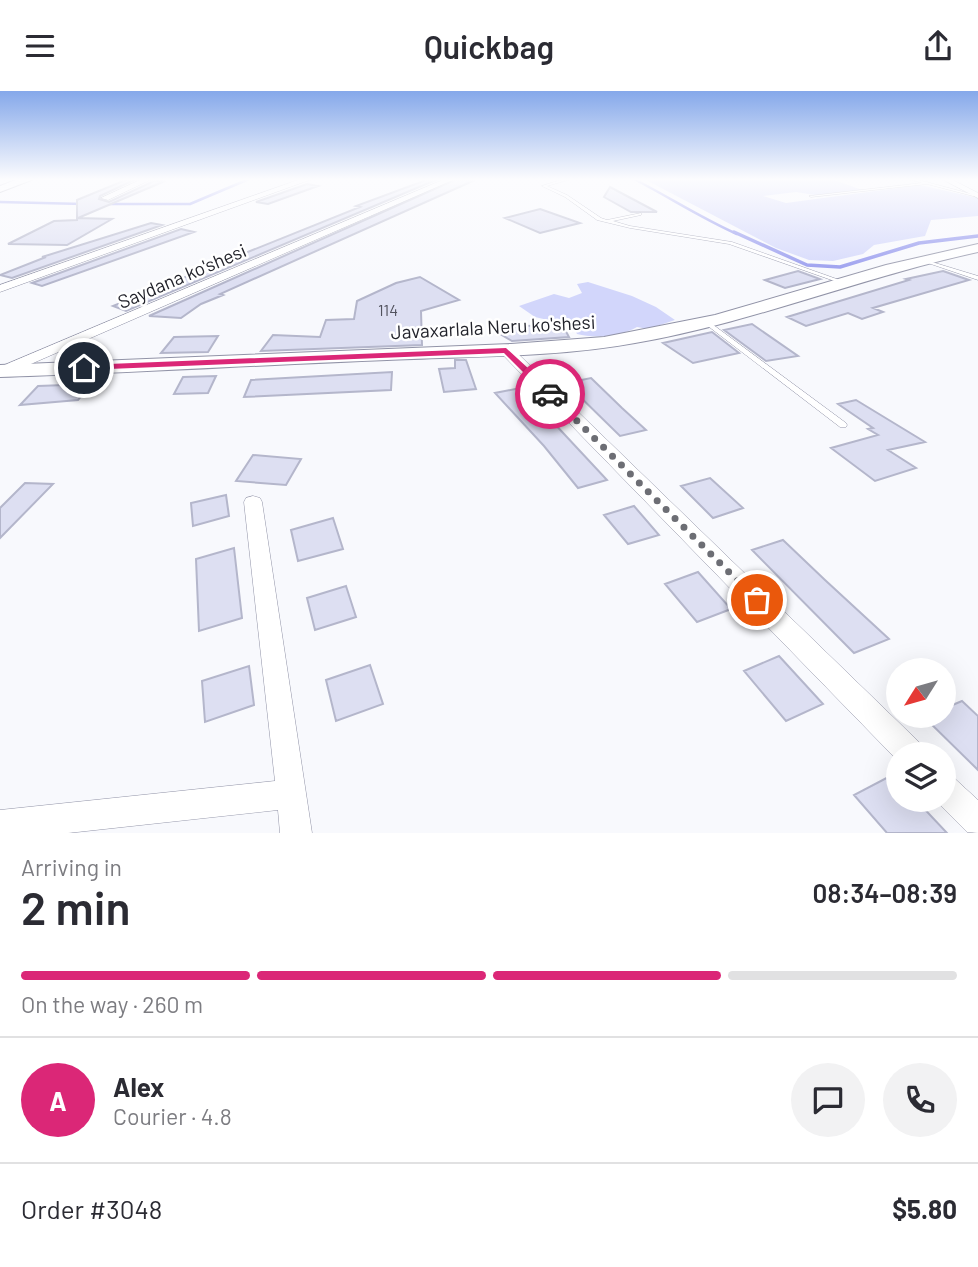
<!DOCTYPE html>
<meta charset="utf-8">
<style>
body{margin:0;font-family:Barlow,sans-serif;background:#f2f2f3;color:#2b2b33;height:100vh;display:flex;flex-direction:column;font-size:26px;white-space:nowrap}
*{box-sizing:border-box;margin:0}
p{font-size:23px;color:#7c7c81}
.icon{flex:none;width:38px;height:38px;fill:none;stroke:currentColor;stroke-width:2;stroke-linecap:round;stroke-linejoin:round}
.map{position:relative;height:742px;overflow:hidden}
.panel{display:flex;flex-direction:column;background:#fff;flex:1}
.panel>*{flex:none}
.needle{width:46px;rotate:233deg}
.buttons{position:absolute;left:886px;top:567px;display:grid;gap:14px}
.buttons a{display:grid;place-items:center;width:70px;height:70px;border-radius:50%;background:#fff;box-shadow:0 7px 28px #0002;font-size:35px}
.pin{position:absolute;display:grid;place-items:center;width:60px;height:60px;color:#fff;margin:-30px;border:4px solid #fff;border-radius:50%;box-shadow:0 2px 7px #0007}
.courier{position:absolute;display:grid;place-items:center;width:70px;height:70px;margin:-35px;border:5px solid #db2777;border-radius:50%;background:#fff;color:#222;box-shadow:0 2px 9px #0007}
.summary em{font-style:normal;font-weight:600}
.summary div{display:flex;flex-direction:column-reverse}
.summary{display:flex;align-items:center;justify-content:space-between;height:119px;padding:0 21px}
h1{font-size:46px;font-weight:600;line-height:52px}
.bar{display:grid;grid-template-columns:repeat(4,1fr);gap:10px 7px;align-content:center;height:84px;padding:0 21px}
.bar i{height:9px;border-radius:5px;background:#e1e1e2}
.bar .on{background:#db2777}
.bar p{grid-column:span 4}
.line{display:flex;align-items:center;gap:18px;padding:0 21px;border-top:2px solid #e1e1e2}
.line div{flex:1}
.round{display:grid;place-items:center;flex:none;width:74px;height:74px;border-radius:37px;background:#f2f2f3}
header{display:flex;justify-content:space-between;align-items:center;height:91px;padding:0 21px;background:#fff;font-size:32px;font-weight:600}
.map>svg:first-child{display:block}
</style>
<header><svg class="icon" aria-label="menu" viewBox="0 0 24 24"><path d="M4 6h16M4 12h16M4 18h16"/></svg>Quickbag<svg class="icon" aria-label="share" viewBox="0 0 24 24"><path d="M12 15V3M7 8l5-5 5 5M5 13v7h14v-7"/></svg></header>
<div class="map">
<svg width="978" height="742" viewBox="0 0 978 742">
<rect width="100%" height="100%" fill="#f8f9fd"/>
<path fill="#d2d6fb" d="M644,88H832L862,99L815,104L796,101L763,105L786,112L920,94L978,107V125L931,129L925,145L874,154L863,163L833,170L809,169L776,157Z
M588,191L632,205L656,216L675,229L648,238L637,236C621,245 596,248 577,243L573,235L535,226L519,215L554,203L569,207L582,202L577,193Z"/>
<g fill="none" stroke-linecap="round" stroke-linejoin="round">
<path stroke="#9195ed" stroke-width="2.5" d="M634,88C669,106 701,127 737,143
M0,111L84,113
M105,113H190L249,88"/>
<path stroke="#9195ed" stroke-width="3.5" d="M734,141L807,174L840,176L919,152L978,145"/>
</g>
<path fill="#dddff2" stroke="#b4b6cb" stroke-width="2" d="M128,88L134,89L100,105L99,108L109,111L154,90H165L78,127L112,128L67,154L8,153L54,130L77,129V109Z
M429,88H438L126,220L113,215L360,116L356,115Z
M457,88L475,89L220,203L223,204L201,213L181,227L149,225Z
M307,93L318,95L268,113L256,111Z
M610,96L657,121H631L604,106Z
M540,118L580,132L540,142L505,127Z
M151,132L162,134L12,187L0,184L46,166H42Z
M181,138L194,141L42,195L32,192Z
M798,180L820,188L785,197L765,189Z
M943,180L969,189L873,217L883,221L862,228L848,222L806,235L787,226L909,189L906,188Z
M420,186L459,209L421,220L422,254L261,260L273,244L320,246L326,229L354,228L357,210L396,192Z
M562,233L569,246L512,250L490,237Z
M752,233L798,265L766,270L724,239Z
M712,241L739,262L693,272L663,252Z
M218,245L208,261L161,262L174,246Z
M455,269H466L476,298L444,301L439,278L455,277Z
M392,281L391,299L244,306L251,289Z
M216,285L208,302L174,303L183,286Z
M591,287L622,317L646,339L620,345L566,292Z
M91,293L78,309L20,314L38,295Z
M520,297L548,330L551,329L607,389L578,397L544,355L495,302Z
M856,309L925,351L888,359L916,377L875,390L831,357L878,344L868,338L873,337L838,313Z
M253,364L301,368L286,394L236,390Z
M710,387L743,417L713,427L681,395Z
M25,392L53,393L0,447V417Z
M226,404L229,425L193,435L191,412Z
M634,415L659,444L628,453L604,424Z
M333,427L343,458L298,470L291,439Z
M783,449L825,489L889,548L854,562L752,459Z
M234,457L242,527L199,540L196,468Z
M698,481L731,518L697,531L665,493Z
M346,495L356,526L315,539L307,507Z
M779,565L823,613L786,630L744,580Z
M370,574L383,613L336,630L326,589Z
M249,575L254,614L205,631L202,590Z
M962,610L978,625V679L923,625H943V618Z
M898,681V709H916L947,742H887L854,704Z"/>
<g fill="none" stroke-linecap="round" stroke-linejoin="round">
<g stroke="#9193a7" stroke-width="1">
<path id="lane" d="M564,88H571L547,95L567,104L601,127L607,129L641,122V124L613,130L630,135L732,151L848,192L843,193L729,153L630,137L597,129L565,106L542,95Z
M908,88H915L975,104L973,105L927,93L811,106L809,105L922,92Z
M922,168L978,185V189L922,170Z
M704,230H708L846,332L847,334L846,336H840L704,232Z"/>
</g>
<g stroke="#9193a7" stroke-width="1">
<path id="street" d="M142,88H152L108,109L101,107Z
M301,88H312L0,201V194Z
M445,88H455L8,283H0V276Z
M942,88H951L978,102V107Z
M506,255L511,256L921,653L925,663H898V670L501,262V256Z
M253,405L260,407L262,411L312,742H280L278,719L68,742H0V719L275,690L244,411L246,407Z
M943,681L953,686L978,709V742L967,741L935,709H943Z"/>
</g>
<g stroke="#9193a7" stroke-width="2">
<path id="secondary" d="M18,88H34L0,101V95Z
M978,153V161C862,186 752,232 635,252C553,267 469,265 387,269C258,274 129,282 0,286V274L511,253L604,246L715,224L886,174Z"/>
</g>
<use href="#lane" fill="#fff" fill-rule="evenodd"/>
<use href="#street" fill="#fff" fill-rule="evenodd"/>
<use href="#secondary" fill="#fff" fill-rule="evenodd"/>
</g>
<linearGradient id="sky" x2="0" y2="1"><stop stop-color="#85a8ea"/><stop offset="0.46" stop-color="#fcfcfe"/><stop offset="1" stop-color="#fcfcfe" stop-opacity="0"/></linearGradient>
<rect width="978" height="192" fill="url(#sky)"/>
<path fill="#db2777" d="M506,257L554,301V305H547L504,262L84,279L79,277L84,274Z"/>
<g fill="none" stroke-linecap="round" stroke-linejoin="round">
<path stroke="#6d6e74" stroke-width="7" stroke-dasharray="0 12.6" d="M550,303L757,509"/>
</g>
<g text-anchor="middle" stroke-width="5" stroke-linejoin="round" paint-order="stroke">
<g font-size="16" fill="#51525d">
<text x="388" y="225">114</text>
</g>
<g font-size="19" fill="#22232b" stroke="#fff">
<text transform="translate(182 185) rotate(-23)" y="7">Saydana ko'shesi</text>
<text transform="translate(493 236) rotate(-3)" y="7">Javaxarlala Neru ko'shesi</text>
</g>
</g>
</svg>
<div class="buttons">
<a><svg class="needle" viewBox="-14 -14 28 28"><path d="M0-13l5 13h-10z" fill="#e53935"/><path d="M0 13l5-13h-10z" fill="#7c7c81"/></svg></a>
<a><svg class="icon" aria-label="layers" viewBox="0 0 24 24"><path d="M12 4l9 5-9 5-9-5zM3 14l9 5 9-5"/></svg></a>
</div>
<div class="pin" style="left:757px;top:509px;background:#ea580c"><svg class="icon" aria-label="bag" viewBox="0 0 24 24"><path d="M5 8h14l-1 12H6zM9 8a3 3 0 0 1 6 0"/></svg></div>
<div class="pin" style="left:84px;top:277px;background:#1f2937"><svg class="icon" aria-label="home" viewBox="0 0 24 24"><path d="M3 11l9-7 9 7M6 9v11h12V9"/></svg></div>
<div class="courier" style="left:550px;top:303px"><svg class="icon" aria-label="car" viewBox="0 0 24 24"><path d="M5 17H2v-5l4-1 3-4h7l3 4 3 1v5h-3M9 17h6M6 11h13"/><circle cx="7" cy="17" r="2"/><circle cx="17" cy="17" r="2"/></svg></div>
</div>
<section class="panel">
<div class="summary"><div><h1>2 min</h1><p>Arriving in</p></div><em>08:34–08:39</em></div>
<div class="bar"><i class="on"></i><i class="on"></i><i class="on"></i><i></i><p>On the way · 260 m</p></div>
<div class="line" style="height:126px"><b class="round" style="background:#db2777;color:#fff">A</b><div><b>Alex</b><p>Courier · 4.8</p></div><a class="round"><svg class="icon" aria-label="chat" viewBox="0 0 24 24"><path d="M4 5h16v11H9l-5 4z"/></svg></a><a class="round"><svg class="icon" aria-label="phone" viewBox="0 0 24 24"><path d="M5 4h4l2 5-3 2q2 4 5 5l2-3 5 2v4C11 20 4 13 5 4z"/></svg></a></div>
<div class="line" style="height:91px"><div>Order #3048</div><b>$5.80</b></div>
</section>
